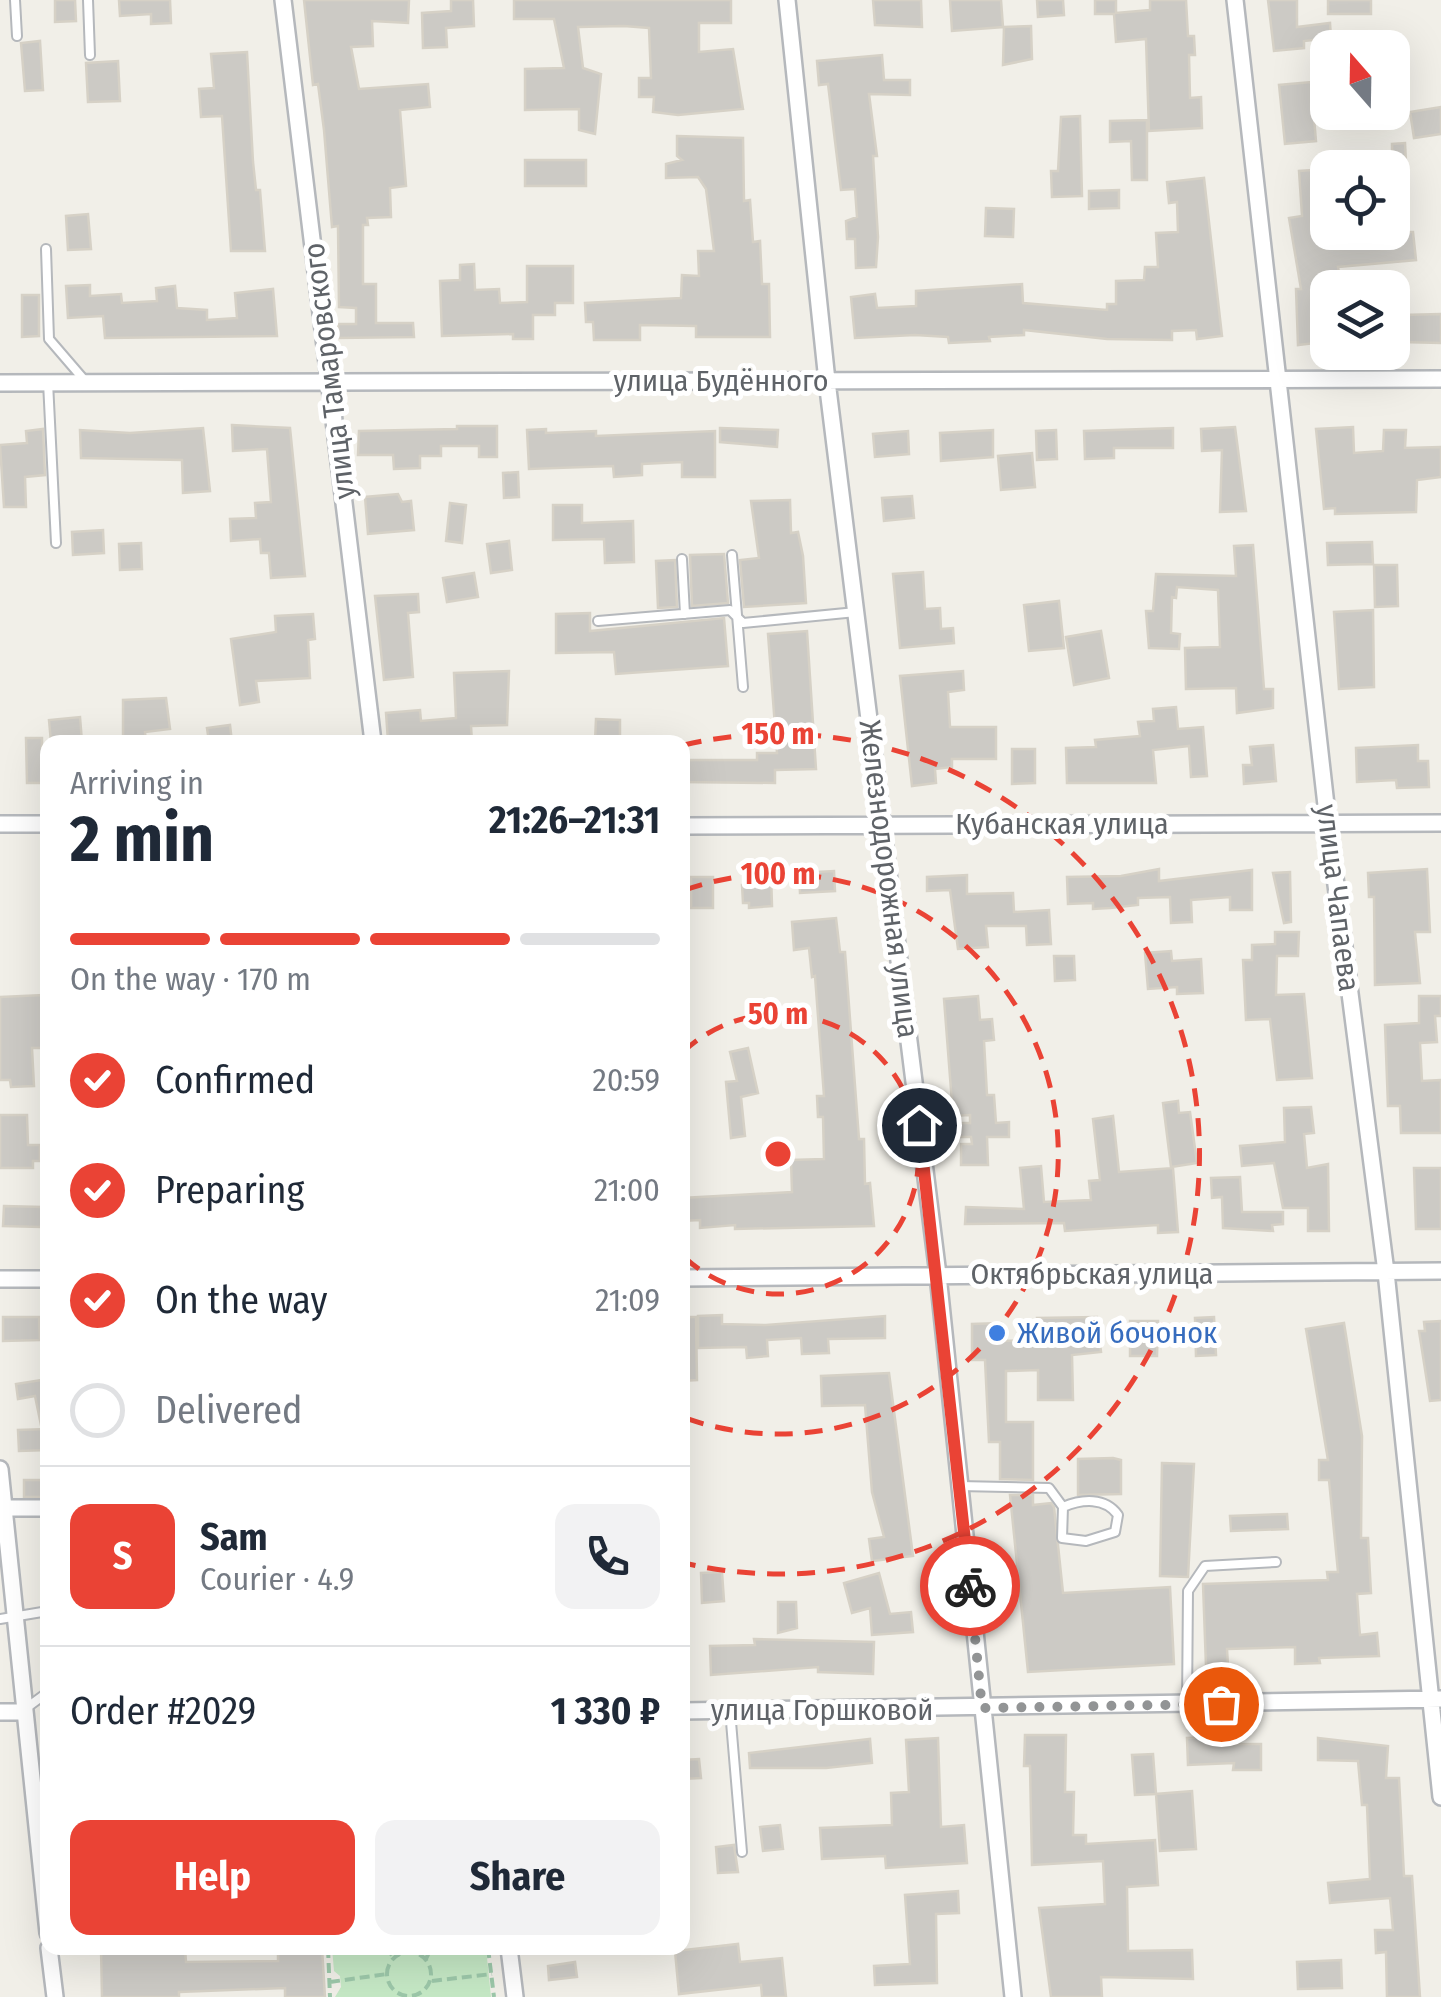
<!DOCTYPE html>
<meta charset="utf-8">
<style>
body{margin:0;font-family:"Fira Sans Condensed",sans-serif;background:#f2f2f3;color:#1f2937;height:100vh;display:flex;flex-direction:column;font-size:38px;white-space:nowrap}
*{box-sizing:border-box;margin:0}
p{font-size:32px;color:#747a83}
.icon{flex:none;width:55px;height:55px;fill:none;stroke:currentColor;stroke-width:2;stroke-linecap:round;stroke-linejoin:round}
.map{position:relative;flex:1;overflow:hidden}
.side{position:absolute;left:40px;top:735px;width:650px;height:1220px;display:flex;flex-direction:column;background:#fff;border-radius:20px;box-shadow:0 10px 40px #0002}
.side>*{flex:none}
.needle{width:65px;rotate:340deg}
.buttons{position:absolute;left:1310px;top:30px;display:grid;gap:20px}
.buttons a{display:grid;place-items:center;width:100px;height:100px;border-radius:20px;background:#fff;box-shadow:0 10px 40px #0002;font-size:50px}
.pin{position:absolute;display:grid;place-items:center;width:85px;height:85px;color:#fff;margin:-42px;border:5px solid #fff;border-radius:50%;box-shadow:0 2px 10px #0007}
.courier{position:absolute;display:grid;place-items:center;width:100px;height:100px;margin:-50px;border:8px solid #ea4335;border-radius:50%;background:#fff;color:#222;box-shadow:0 2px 12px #0007}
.summary em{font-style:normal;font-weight:700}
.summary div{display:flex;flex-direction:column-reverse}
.summary{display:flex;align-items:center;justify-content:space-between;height:170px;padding:0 30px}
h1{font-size:65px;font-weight:700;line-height:75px}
.bar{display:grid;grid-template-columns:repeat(4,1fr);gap:15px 10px;align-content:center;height:120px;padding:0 30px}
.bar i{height:12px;border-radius:8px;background:#e0e1e3}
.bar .current{background:#ea4335}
.bar p{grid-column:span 4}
.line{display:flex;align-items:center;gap:25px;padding:0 30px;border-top:2px solid #e0e1e3}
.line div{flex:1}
.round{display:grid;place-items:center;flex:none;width:105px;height:105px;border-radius:20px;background:#f2f2f3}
ol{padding:0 30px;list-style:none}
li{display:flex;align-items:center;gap:30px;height:110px}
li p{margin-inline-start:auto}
li .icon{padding:10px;border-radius:50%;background:#ea4335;color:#fff;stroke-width:4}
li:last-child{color:#747a83}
li i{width:55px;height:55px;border:5px solid #e0e1e3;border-radius:50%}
.cta{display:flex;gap:20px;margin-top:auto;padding:20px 30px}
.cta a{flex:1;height:115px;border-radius:20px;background:#ea4335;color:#fff;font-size:40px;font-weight:700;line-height:115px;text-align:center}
.cta a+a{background:#f2f2f3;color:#1f2937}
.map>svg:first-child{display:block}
</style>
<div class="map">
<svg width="1441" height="1997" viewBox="0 0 1441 1997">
<rect width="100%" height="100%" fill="#f1efe8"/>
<path fill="#c5e8c5" d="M332,1948H486L491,1997H335L341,1987L340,1976L334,1971Z"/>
<path fill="#cccac5" stroke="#d6d1c6" stroke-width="2.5" d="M55,0H75L76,21L55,22Z
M119,0H170L171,23L151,24V14L120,16Z
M304,0H409L408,23L372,21L373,46L351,47L359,89L428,84L430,107L400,110L406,186L390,188L391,217L367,218L368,225H363V284H376V323H413L414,337L338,338V324H356V308L339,307L338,226L332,227L324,130L318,84L313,85Z
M451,0H473L474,26L446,28L447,47L423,48L422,13L451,11Z
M514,0H731V23H699V52L733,49L743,109L678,115L653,112L654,97H639V78H651L649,28L624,26L578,27L583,68L601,74L595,134L579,130V109L525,110V69L564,68L554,19H514Z
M873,0H921L922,27L875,25Z
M950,0H1001L1003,27L952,31Z
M1037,0H1063L1064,15L1038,17Z
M1095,0H1116V13L1150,10V0H1186L1188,36H1194L1195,55H1189L1190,98L1201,97L1202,128L1149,131L1146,39L1116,42L1114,14H1095Z
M1268,0H1297V27L1330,23L1331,38L1304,41V48L1274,51Z
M1328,0H1371V14H1328Z
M1031,26L1032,59L1003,65L1004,27Z
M40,41L43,90L25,91L21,43Z
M247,52L253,162L256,190H260L265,251H231L222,116L201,117L199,89L214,88L211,54Z
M882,55L884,80H910V95L869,94L877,156H873L878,237L876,267L856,268L855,239H847L846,221L857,217L855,189L841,190L828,84L819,85L817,61Z
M118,61L120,101L88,102L86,63Z
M1311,82L1316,141L1285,144L1279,85Z
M1441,107V134L1414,138L1410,112Z
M1080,116L1082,196L1052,197L1051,171H1058L1061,117Z
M1147,120V180H1132L1131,141L1110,142V121Z
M677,136L743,138L744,201L750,200L753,242L760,241L762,284H769L770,337H696V326L640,325V340H594L593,322H586L585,303L681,298L682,275L699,276L698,251H714L706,189L698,177L666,178V164L682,160L677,156Z
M1405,143L1408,201L1392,202V144Z
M525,160H586V186H525Z
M1328,169V232H1413L1416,260L1338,267L1340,280L1328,282L1324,342L1298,345L1296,289H1301L1289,218L1302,216L1299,171Z
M1204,178L1222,336L1197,339L1196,330L1172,331V340L1107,339L1024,330V335L989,337L990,341L949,343L948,337L915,335L855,338L851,297L875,294L877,308L916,306V291L1022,284L1023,303L1107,310V304H1116V281L1144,280L1145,267H1158L1156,233L1178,232L1177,202L1169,203L1167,182Z
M1119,190V208L1089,209V191Z
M986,208L1014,209L1013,237L985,236Z
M88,214L91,249L68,250L66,216Z
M474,264L475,290L499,289L500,303L527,302V266H573V303H555V315H533V339H513V334L442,336L440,281L460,280V265Z
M90,285V296L121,294L122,303L157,301L156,288L175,286L177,308L207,310V320L237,318L235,293L273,289L277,336L105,338L103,316L68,318L66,286Z
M22,295H39V336L22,337Z
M1441,314V343L1402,342V315Z
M232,425L290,428L305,576L271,578L269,553H261L260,539L231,541L230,519L256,518L255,503L271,502L267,449L233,451Z
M457,426H497V457H479V446H441V456H420V468L394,469L393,455H358L359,431L457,429Z
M1235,427L1246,511L1220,512L1222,450L1202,451L1201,429Z
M1353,427L1354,453L1383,451L1384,430H1406L1405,448L1441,447V477L1417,480L1416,512L1335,514V508L1324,509L1316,429Z
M203,428L210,491L183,493L182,460L81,458L80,430L130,433Z
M720,428L778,430L777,447L720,442Z
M1173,428V448H1114V458L1085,459L1084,431Z
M43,429L45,475L25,477L26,507H4L0,445L27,443L26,431Z
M546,429V433L596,431V436L715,431V477H682V462L642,464V475L614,477L613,466L529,469L527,430Z
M993,430V457L941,461L940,433Z
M1056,430L1057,459L1037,460L1036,431Z
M908,431L909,454L875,457L873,434Z
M1032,453L1035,487L1001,490L998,456Z
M518,472L519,497L504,498L503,473Z
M398,494L402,502L411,501L414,530L368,534L365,497Z
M912,496L914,518L884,521L882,498Z
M790,500L791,533L798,532L803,556L806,603L744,607L740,560L759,558L751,501Z
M450,503L466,505L462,543L446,541Z
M553,505H582V523L633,521L634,562L605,563L604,539L553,540Z
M103,530L104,553L73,555L72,532Z
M509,541L512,570L491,573L487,544Z
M1372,542L1373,564L1328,565L1327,543Z
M141,543L142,569L120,570L119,544Z
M1253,545L1264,689H1273V708L1237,713L1236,688L1186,689L1185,648L1220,647L1218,590L1177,587L1176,598L1172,597L1171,633L1180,634L1179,649L1149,648L1146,611H1153L1156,574L1236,576L1234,546Z
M724,554L728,603L692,606L690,555Z
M675,560L677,607L658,608L656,561Z
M1374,565H1397L1398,606L1375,607Z
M923,572L925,609L940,608L941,629L953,628L954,643L900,648L893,574Z
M474,573L478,597L447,602L443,578Z
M418,594L419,612L408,613L413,677L384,680L375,596Z
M1059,601L1064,648L1029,651L1024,605Z
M1373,610L1374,687L1339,689L1334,612Z
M590,613V631L724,618L728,666L616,674L614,652L556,653V614Z
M313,614L315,639L308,640L310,678L256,681L259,702L240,705L231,639L276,632L275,616Z
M807,631L816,769L775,770V783L682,782V760H757V753H777L768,634Z
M1101,631L1109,678L1074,685L1066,637Z
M509,671L507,725L471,726L472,742H438V737L388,741L386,713L420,710L421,721L456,718L454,673Z
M963,671L964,690L948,692L950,727H996V759H952V767L935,769L936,783L912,786L900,676Z
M166,698L170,729L145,732L146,742H123V700Z
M1176,707L1178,729L1203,727L1207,776L1191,777L1189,746L1153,750L1156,783H1067L1066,748L1096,747L1095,740L1140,736L1138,722L1154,721L1153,709Z
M80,717L82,742H51L49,720Z
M596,719L620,720V742H595Z
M230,725L232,742H209L207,728Z
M26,738H42V783H27Z
M1273,745L1276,781L1244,784L1243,765H1252L1250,747Z
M1418,745V761H1428L1429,787L1397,788L1396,780L1357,782L1356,748Z
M1012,749H1035V783L1012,784Z
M1159,869V881L1252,870V910H1230V897L1191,900L1192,922L1171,923L1170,897L1138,898V905L1110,908L1093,909V903L1068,904L1067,877L1121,876Z
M1427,869L1430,932H1415L1420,983L1375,985L1374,897H1369L1368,873Z
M834,871L835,891L800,893L799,873Z
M771,872L772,906L749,908V903H743L742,885H748L747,873Z
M1290,872L1291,922L1284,923L1273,873Z
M967,875V894L1013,893L1014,912L1049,910L1051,944L1027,945L1026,926H986L988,947L958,949L950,890L927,891V877Z
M691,877H713V908H691Z
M836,918L840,952H845L859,1139H864L865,1184L870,1183L874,1226L735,1229V1225L700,1228V1220L682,1221V1198L792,1192L791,1160L824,1159L823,1117H818L817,1096H824L815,976L812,977L809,948L794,950L792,922Z
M1275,932H1299L1298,956H1277L1276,995L1304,994L1312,1078L1277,1080L1270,1019L1246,1020L1243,960H1252V945L1275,944Z
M1171,951L1172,961L1201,959L1203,993L1177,994V987L1148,989L1145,953Z
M1054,956H1074L1075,980L1055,981Z
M43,995L48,1048H32L34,1086L11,1087L10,1080H0V997Z
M978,996L980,1020L992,1019L994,1040L984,1041L987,1095H994L996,1123L1009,1122V1137H987L988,1165H961V1144H972L971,1137H955L954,1123H970V1115L953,1116L944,999Z
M1419,996H1441V1016H1435L1437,1042L1420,1043L1422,1081L1441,1080V1133H1401L1400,1106H1388L1385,1025L1419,1023Z
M748,1048L758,1093L741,1097L745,1136L731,1138L726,1082L737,1081L730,1052Z
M1178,1101L1179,1113L1190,1112L1197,1163L1171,1167L1163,1103Z
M1311,1107L1314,1133L1304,1134L1307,1168L1328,1164L1329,1231H1308V1208H1283L1274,1163L1242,1166L1240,1146L1285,1142L1284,1108Z
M0,1115H27L28,1145H40V1161H33V1168H0Z
M1113,1116L1119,1172L1173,1168L1178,1232L1158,1233V1225L1065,1231L1064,1223L965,1224L966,1207L1024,1209L1020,1168L1041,1166L1044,1202L1091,1200L1089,1181L1100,1180L1093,1119Z
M1414,1168H1441V1229H1416Z
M1240,1177L1242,1212H1283V1224L1272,1225L1273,1231L1223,1228L1222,1197L1212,1198L1211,1178Z
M4,1206L42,1207L41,1227L3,1226Z
M722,1315V1324L766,1325L885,1316V1338L828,1339L829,1353L802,1354L801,1338L767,1340L768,1356L747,1358L746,1347L698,1348V1316Z
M3,1317H39L40,1340L3,1341Z
M682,1317H696L697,1380L682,1381Z
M1097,1317L1101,1352L1072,1355L1073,1400H1038V1370L1006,1371V1422H1033V1480L1000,1479V1442H989L985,1360H972V1324L1001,1323V1341L1037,1340V1318Z
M1214,1317L1216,1355L1196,1356L1195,1318Z
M1130,1321H1158L1157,1356H1130Z
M1441,1321V1400L1430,1401L1419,1331H1425L1424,1322Z
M1344,1323L1362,1436L1361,1538H1368L1371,1593L1357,1594L1359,1624L1360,1635L1377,1633L1379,1656L1319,1658L1320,1663L1295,1664V1647L1227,1649L1228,1666H1206L1203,1584L1328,1580L1327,1572H1338L1329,1480H1319V1460H1328L1306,1329Z
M889,1373L913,1556L872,1561L869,1539L884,1537L872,1492L865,1405L822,1406L821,1376Z
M48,1379V1424L41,1425L35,1396L18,1399L16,1384Z
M48,1429V1450L19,1451L18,1430Z
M1113,1458L1121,1460V1494L1078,1495V1459Z
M1162,1463L1194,1464L1188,1577L1160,1576Z
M24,1480H48V1497H24Z
M1010,1495H1033V1505L1051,1503L1054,1507L1063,1593L1170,1587L1174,1664L1028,1672Z
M1287,1514L1288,1529L1231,1531L1230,1516Z
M722,1572L724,1601L702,1603L701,1573Z
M879,1573L890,1614L911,1612L913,1632L872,1635L870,1608L852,1613L844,1583Z
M778,1602H796L797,1628L778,1633Z
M754,1639L874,1642L873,1674L818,1672V1667L711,1675L710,1646L755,1645Z
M1025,1735H1066L1065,1792H1074L1073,1835H1086V1844L1155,1840L1158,1885L1127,1887L1128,1951L1192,1950L1193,1979L1101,1977L1102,1997H1051L1039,1908L1105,1904L1103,1861L1032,1865L1030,1766H1024Z
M1212,1737V1744H1261V1770H1233L1234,1763L1188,1765L1187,1738Z
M938,1738L941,1827L964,1825L967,1863L886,1868L885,1856L822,1859L820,1828L892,1825L891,1793L909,1792L906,1740Z
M1318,1738L1388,1746L1386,1778H1399L1404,1876H1412L1420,1997H1387L1386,1952L1376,1953L1375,1930H1393L1390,1898L1330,1903L1328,1883L1370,1879L1367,1805H1362L1358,1761L1318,1760Z
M870,1739L872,1763L826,1768H750L749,1753Z
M1153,1754L1156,1794L1135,1795L1132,1755Z
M699,1759L701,1778L682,1779V1760Z
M1192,1791L1196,1849L1160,1851L1156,1794Z
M780,1825L783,1849L763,1851L760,1827Z
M734,1845L738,1872L718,1873L716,1847Z
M958,1891L959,1913L936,1914L937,1983L875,1985L874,1966L910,1964L905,1895Z
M738,1944L740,1962L782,1958L786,1997H762L761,1985L679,1994L675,1951Z
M101,1948H185L186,1962L278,1961V1948H322L325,1997H285V1988L179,1992V1997H102Z
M1341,1960L1342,1988L1298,1989L1297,1962Z
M575,1962L577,1977L549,1980L548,1966Z"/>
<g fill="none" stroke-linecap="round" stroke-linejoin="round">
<g stroke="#b5b8bc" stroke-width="12">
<path id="service" d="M15,0L17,36
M88,0L90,55
M46,249L49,339L86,382
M48,382L56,543
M732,555L743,687
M682,559L685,614
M598,621L730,610L743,623L856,612
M959,1486L1049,1488L1063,1507L1062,1538L1086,1541L1115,1532L1118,1515C1105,1497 1082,1499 1063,1507
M0,1619L48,1611
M1187,1704L1188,1591L1205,1566L1276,1562
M25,1709L48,1692
M730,1710L742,1852"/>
</g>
<g stroke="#b5b8bc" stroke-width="20">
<path id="minor" d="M283,0L373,742
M787,0L827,381L938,1275L1013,1997
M1235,0L1328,823L1386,1272L1441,1797
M0,383L1441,379
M0,824H48
M682,826L1441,823
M682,1278L1441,1271
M0,1279H48
M0,1469L48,1933
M3,1508H48
M682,1711L1441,1699
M0,1712H21
M49,1948L55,1997
M509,1948L515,1997"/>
</g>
<path stroke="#9cc7a9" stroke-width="4" stroke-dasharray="10 5" stroke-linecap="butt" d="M328,1948L330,1997
M385,1948L394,1957
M488,1948L494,1997
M387 1974a22 22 0 1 1 44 0a22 22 0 1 1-44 0Z
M426,1959L431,1948
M432,1981L492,1974
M330,1982L387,1974"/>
<use href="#service" stroke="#fff" stroke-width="8"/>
<use href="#minor" stroke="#fff" stroke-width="15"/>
</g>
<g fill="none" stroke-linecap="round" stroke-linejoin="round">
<path stroke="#929495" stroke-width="10" stroke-dasharray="0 18" d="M970,1586L982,1708L1221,1704"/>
<path stroke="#ea4335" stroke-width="12" d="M919,1125L970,1586"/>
</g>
<g fill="none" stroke="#ea4335" stroke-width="5" stroke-dasharray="18 12">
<path d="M683 1052A140 140 0 1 1 683 1256"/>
<path d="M685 890A280 280 0 1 1 685 1418"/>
<path d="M684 745A420 420 0 1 1 684 1563"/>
</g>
<circle fill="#3f7fe0" stroke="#fff" stroke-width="4" cx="997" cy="1333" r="10"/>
<g text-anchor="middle" stroke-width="10" stroke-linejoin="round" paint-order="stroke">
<g font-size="30" fill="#5f6368" stroke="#fff">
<text transform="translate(329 371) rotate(-97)" y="10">улица Тамаровского</text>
<text x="721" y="391">улица Будённого</text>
<text x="1062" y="834">Кубанская улица</text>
<text transform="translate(889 879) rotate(83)" y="10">Железнодорожная улица</text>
<text transform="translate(1338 898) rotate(83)" y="10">улица Чапаева</text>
<text x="1092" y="1284">Октябрьская улица</text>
<text x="822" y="1720">улица Горшковой</text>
</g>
<g font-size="30" fill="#366cbe" stroke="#fff" text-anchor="start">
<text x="1017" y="1343">Живой бочонок</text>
</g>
</g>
<circle cx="778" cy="1154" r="15" fill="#ea4335" stroke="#fff" stroke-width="5"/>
<g font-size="30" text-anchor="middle" font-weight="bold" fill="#ea4335" stroke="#fff" stroke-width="10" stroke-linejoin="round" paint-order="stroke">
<text x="778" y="744">150 m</text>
<text x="778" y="884">100 m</text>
<text x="778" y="1024">50 m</text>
</g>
</svg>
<div class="buttons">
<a><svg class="needle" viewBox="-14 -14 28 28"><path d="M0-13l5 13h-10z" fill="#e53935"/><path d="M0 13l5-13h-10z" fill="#747a83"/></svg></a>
<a><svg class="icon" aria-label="locate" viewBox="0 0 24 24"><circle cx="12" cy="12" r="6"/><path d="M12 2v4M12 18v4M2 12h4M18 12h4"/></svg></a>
<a><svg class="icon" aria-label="layers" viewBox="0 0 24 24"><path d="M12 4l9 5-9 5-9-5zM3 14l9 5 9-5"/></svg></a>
</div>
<div class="pin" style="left:1221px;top:1704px;background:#ea580c"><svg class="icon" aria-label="bag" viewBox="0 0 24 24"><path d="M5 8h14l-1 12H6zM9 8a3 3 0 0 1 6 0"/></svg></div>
<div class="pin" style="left:919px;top:1125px;background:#1f2937"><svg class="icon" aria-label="home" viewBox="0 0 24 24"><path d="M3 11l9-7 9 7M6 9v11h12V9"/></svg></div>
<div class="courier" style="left:970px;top:1586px"><svg class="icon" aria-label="bike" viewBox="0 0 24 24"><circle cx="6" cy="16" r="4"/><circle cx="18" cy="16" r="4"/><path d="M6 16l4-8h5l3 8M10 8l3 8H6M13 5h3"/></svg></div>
<section class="side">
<div class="summary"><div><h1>2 min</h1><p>Arriving in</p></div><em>21:26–21:31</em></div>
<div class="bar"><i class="current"></i><i class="current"></i><i class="current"></i><i></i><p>On the way · 170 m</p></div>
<ol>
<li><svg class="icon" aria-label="check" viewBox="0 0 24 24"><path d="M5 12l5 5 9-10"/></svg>Confirmed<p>20:59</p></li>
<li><svg class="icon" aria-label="check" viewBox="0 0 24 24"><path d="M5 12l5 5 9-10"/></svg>Preparing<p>21:00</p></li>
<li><svg class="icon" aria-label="check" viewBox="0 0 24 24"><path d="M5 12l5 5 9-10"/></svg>On the way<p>21:09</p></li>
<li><i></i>Delivered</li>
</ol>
<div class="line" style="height:180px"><b class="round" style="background:#ea4335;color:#fff">S</b><div><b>Sam</b><p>Courier · 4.9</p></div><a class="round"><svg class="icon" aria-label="phone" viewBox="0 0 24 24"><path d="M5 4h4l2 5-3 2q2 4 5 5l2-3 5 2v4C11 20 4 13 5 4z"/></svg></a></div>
<div class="line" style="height:130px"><div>Order #2029</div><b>1 330 ₽</b></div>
<div class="cta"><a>Help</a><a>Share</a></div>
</section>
</div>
